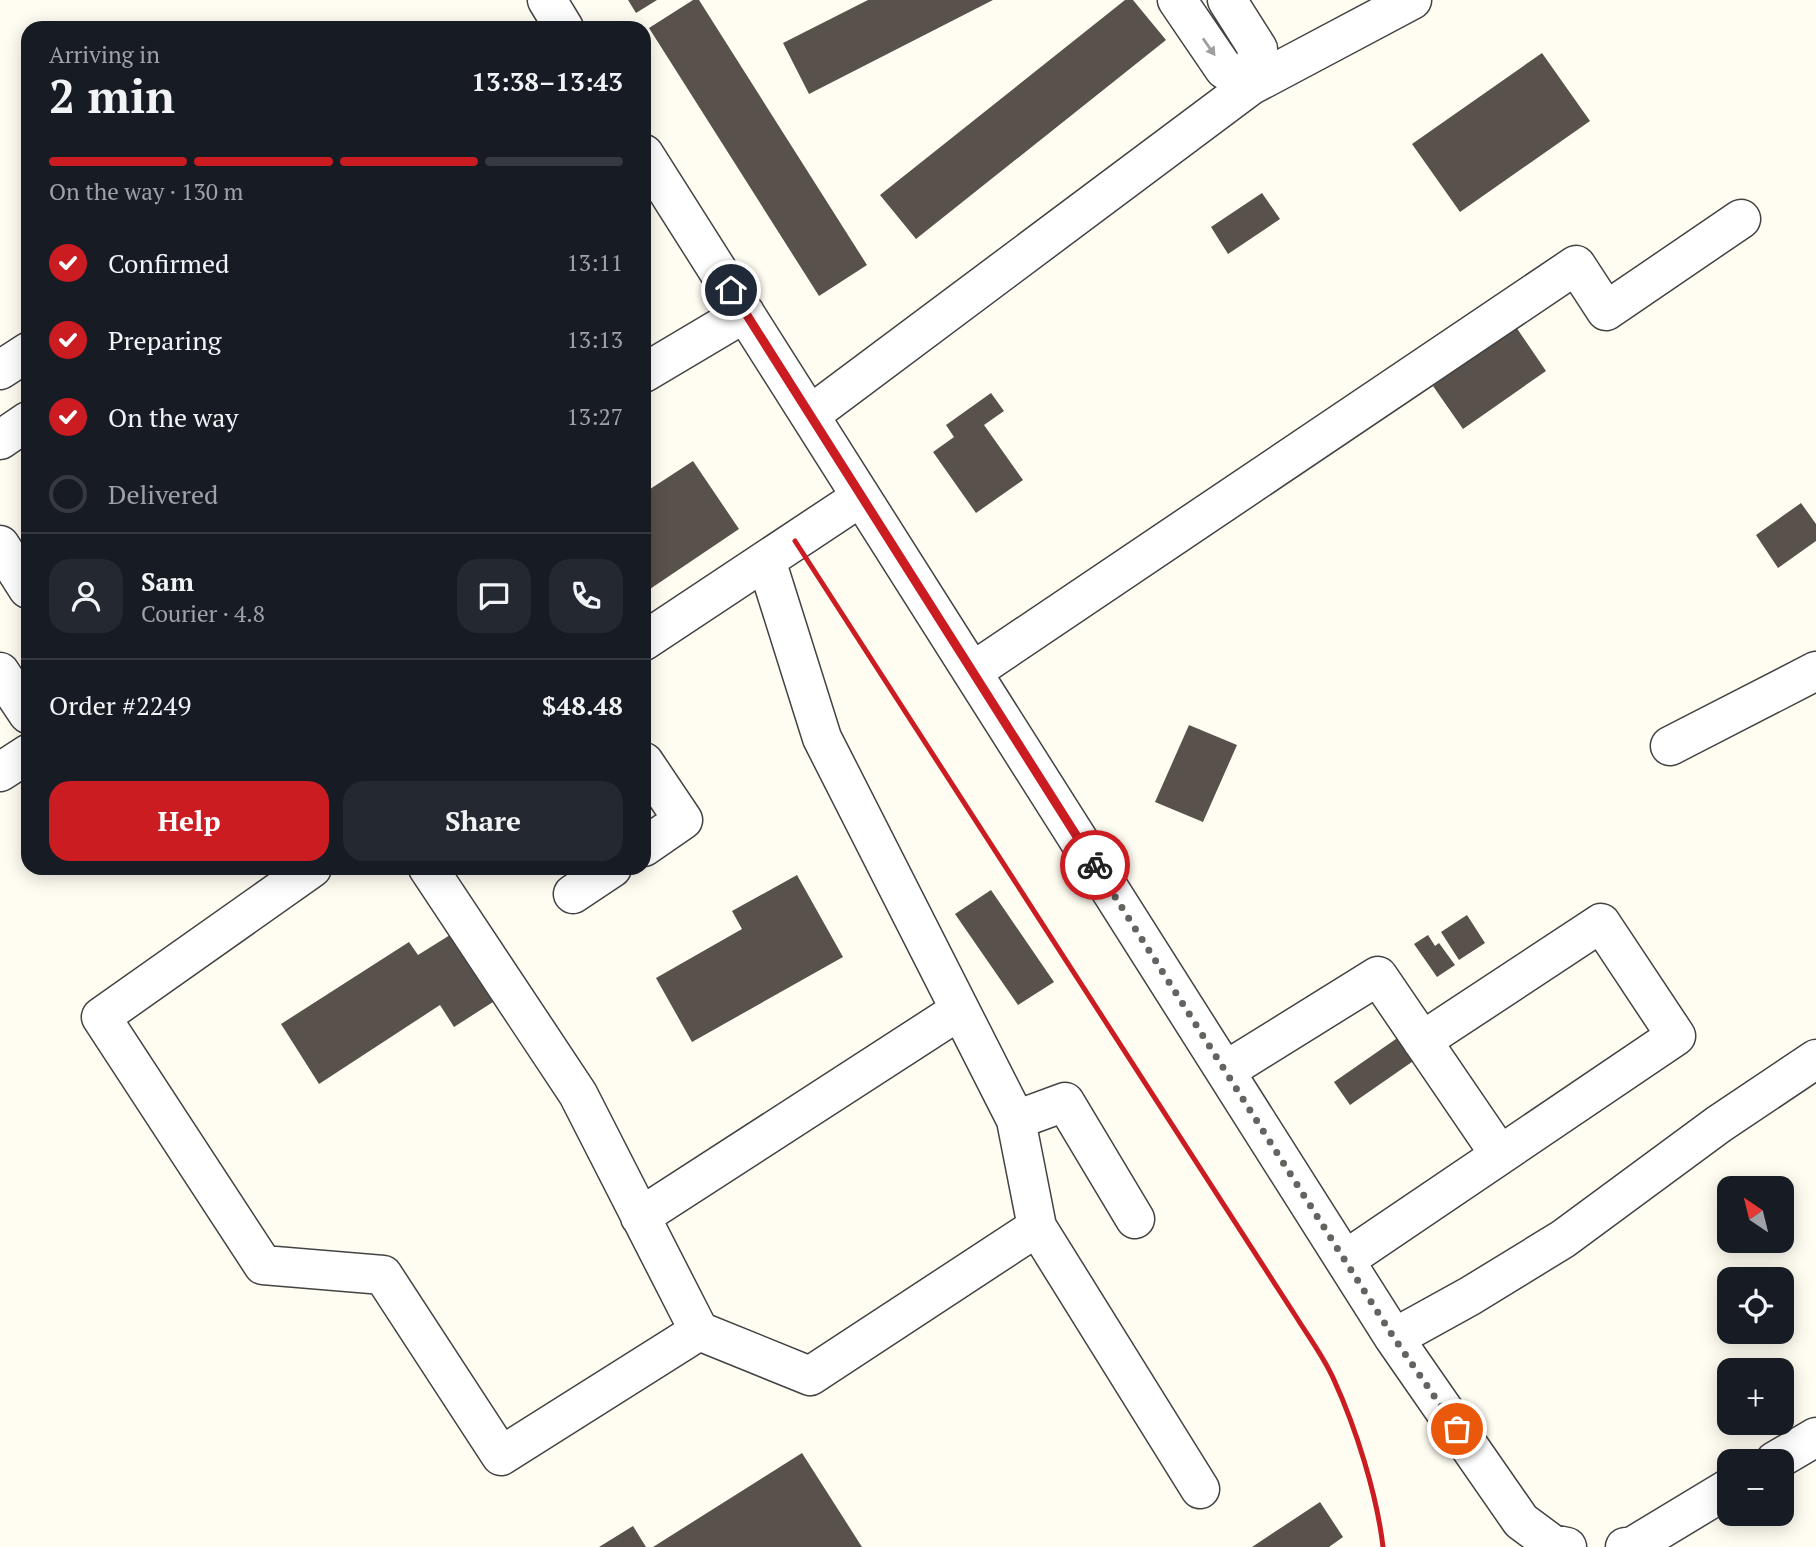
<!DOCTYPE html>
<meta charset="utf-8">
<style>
body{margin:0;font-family:"PT Serif",serif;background:#242831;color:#f1f3f6;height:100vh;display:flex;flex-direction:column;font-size:26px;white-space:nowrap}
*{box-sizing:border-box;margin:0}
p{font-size:23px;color:#9ea1a6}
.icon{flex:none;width:38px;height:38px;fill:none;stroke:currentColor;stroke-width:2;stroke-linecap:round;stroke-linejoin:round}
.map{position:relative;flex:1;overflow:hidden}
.side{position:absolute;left:21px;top:21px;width:630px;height:854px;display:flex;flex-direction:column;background:#171b24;border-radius:21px;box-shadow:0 4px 18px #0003}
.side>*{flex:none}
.needle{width:46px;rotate:325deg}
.controls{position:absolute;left:1717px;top:1176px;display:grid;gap:14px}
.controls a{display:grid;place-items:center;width:77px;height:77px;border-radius:14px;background:#171b24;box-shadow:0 4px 18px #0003;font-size:35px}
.pin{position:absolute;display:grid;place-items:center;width:60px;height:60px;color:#fff;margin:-30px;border:4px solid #fff;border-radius:50%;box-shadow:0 2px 7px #0007}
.courier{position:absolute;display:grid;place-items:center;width:70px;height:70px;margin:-35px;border:5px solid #cb1c22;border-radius:50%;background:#fff;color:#222;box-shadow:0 2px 9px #0007}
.overview em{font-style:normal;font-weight:700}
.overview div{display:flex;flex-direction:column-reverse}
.overview{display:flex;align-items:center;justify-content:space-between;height:119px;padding:0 28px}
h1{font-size:46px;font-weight:700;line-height:52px}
.bar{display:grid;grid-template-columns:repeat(4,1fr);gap:10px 7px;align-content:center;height:84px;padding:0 28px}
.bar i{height:9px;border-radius:5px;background:#363941}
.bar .selected{background:#cb1c22}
.bar p{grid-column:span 4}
.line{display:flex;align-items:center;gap:18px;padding:0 28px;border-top:2px solid #363941}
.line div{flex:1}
.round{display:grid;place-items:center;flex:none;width:74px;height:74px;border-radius:21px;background:#242831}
ol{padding:0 28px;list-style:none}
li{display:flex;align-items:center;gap:21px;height:77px}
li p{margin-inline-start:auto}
li .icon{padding:7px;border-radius:50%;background:#cb1c22;color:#fff;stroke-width:4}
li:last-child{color:#9ea1a6}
li i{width:38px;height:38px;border:4px solid #363941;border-radius:50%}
.primary-button{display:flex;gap:14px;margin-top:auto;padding:14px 28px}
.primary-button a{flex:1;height:80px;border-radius:21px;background:#cb1c22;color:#fff;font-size:28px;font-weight:700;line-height:80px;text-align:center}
.primary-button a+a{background:#242831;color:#f1f3f6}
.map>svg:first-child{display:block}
</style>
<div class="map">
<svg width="1816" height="1547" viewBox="0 0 1816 1547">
<rect width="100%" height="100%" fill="#fffdf2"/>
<path fill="#59514b" d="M628,0H657L636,13Z
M693,0H699L867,265L819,296L649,28Z
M868,0H993L809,94L783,43Z
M1125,0H1133L1166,40L916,239L880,195Z
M1542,53L1590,121L1460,212L1412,144Z
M1262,193L1280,219L1228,254L1211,227Z
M1516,327L1546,371L1463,429L1433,386Z
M991,393L1004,411L984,425L1023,480L976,513L933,452L954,437L946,425Z
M693,461L739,529L644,593V493Z
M1801,503L1816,524V541L1778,568L1756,535Z
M1189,725L1237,745L1203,822L1155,802Z
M797,875L843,957L692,1042L656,978L742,929L732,911Z
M991,890L1054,982L1018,1005L955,914Z
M1467,915L1485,943L1459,960L1441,932Z
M450,935L493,1002L454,1027L440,1005L319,1084L281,1024L409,942L418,955Z
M1428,935L1435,946L1439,943L1455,965L1437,977L1414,944Z
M1406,1032L1422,1055L1350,1105L1334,1082Z
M802,1453L862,1547H653Z
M1320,1502L1343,1537L1329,1547H1252Z
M633,1526L646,1547H599Z"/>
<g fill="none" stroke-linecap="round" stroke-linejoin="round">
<g stroke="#434343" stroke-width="41">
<path id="minor" d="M547,0L564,28
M1177,0L1224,69L1250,86
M1227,0L1258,49L1250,86
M644,154L1394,1338L1521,1521L1552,1544L1567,1547
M0,370L28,352
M644,373L745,313
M810,415L1250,86L1412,0
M0,440L28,421
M0,545L28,589
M766,560L822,738L1016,1120L1065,1102L1135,1219
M644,641L861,497
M0,672L28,714
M972,672L1576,265L1606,311L1741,219
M1670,746L1816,671
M644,762L683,820L644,847
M0,772L28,754
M312,868L101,1017L263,1265L383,1275L501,1456L699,1331L810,1376L1037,1227L1016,1120
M428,868L578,1094L699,1331
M573,894L612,868
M1225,1071L1378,976L1500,1155
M640,1217L960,1010
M1037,1227L1200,1489
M1345,1260L1676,1036L1601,923L1422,1041
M1394,1338L1470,1296L1563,1239L1719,1124L1816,1059
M1775,1461L1816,1437
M1625,1547L1633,1546L1729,1488"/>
</g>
<use href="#minor" stroke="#fff" stroke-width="38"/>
<path stroke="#cb1c22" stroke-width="5" d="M795,541L1295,1315C1308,1336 1324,1357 1334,1380C1356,1428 1377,1495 1383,1547"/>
</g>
<defs><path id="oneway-solid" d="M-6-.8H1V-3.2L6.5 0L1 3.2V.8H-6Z" transform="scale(1.75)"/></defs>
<use fill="#9f9f9f" href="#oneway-solid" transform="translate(1209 47) rotate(55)"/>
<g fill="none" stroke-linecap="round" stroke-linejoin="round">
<path stroke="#64635f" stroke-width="7" stroke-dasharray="0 12.6" d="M1095,865L1394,1338L1457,1429"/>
<path stroke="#cb1c22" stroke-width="9" d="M731,290L1095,865"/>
</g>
</svg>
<div class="controls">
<a><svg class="needle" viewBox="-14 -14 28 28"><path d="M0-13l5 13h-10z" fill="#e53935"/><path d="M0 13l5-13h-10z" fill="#9ea1a6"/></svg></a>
<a><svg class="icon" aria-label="locate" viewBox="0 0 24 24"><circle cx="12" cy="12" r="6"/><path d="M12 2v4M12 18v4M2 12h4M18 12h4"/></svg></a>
<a>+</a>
<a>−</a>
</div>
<div class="pin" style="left:1457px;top:1429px;background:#ea580c"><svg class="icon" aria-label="bag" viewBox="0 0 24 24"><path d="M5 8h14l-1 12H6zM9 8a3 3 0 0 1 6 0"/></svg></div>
<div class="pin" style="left:731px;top:290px;background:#1f2937"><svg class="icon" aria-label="home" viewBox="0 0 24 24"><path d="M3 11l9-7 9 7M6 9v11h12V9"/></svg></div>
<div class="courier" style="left:1095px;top:865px"><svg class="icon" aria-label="bike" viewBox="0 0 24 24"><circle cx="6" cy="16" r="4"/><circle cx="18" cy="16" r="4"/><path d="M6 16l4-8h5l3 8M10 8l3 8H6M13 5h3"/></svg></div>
<section class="side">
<div class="overview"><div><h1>2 min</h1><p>Arriving in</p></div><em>13:38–13:43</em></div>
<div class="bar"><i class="selected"></i><i class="selected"></i><i class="selected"></i><i></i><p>On the way · 130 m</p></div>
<ol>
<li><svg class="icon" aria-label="check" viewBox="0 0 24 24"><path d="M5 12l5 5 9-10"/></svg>Confirmed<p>13:11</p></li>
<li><svg class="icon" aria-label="check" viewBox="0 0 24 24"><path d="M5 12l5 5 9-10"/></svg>Preparing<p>13:13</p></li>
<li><svg class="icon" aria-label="check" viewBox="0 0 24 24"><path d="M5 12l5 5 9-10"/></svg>On the way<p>13:27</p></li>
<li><i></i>Delivered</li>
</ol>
<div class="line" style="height:126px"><a class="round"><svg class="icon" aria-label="person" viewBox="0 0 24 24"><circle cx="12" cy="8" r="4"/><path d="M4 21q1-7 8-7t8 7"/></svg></a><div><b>Sam</b><p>Courier · 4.8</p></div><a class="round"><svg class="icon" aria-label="chat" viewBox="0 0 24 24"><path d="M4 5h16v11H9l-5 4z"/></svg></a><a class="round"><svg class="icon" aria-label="phone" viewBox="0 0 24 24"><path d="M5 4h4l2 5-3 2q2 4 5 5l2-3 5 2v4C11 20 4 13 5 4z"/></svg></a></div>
<div class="line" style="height:91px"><div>Order #2249</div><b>$48.48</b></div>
<div class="primary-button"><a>Help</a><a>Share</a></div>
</section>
</div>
